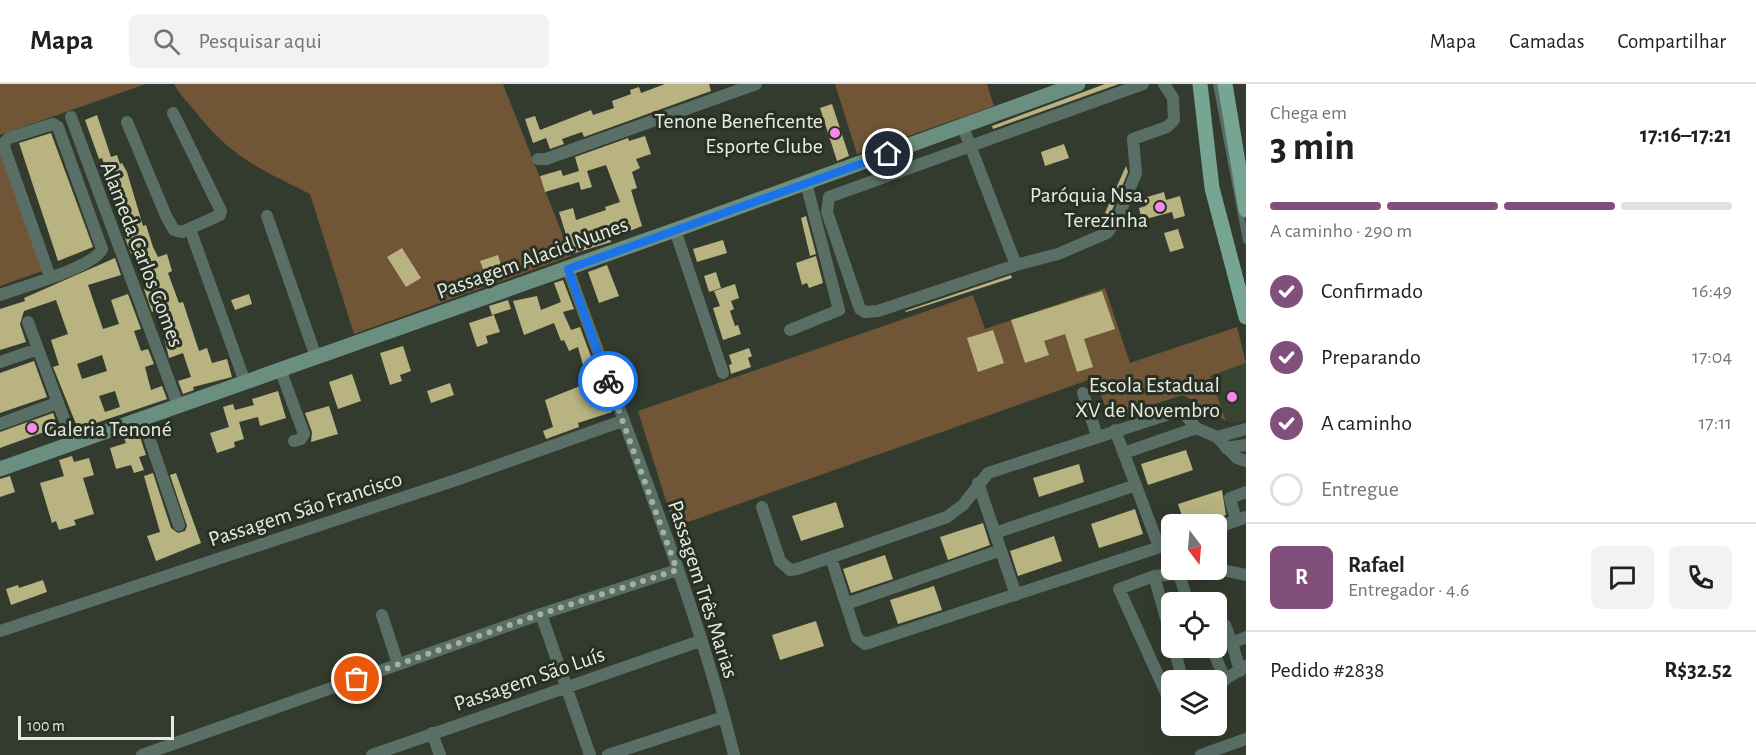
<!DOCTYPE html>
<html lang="pt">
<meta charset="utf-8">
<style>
body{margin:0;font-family:"Alegreya Sans",sans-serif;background:#f2f2f2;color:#202124;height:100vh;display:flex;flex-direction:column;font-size:22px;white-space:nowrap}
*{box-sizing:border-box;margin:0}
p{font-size:20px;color:#757577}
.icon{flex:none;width:33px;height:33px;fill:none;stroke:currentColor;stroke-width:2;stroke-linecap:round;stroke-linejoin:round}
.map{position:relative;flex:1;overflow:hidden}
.details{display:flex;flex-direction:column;background:#fff;width:510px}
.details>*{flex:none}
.needle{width:39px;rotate:164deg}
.buttons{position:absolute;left:1161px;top:430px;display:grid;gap:12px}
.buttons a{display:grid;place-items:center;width:66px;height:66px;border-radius:9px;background:#fff;box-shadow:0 6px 24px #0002;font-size:30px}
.scale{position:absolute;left:18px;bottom:15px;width:156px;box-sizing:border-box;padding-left:6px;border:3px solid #e6ece3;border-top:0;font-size:16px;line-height:21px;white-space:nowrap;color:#e6ece3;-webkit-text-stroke:4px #283024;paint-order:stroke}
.pin{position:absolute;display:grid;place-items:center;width:51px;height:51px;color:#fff;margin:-26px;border:3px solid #fff;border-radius:50%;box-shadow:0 2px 6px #0007}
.courier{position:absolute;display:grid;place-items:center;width:60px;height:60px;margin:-30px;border:4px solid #1a73e8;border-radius:50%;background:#fff;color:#222;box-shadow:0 2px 8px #0007}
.headline em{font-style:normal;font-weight:700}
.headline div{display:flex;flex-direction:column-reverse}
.headline{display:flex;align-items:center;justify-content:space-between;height:102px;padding:0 24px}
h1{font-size:39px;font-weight:700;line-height:45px}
.bar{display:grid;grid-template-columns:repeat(4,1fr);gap:9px 6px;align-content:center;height:72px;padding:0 24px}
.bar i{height:8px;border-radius:4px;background:#e0e0e0}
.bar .on{background:#824f7c}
.bar p{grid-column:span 4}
.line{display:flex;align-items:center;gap:15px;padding:0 24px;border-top:2px solid #e0e0e0}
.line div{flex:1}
.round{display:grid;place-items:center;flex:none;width:63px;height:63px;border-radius:9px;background:#f2f2f2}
ol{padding:0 24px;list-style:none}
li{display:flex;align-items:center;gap:18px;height:66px}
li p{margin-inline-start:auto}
li .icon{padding:6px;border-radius:50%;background:#824f7c;color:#fff;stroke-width:4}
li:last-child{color:#757577}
li i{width:33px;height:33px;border:3px solid #e0e0e0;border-radius:50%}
header{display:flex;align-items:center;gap:36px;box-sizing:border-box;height:84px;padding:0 30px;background:#fff;border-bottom:2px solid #e0e0e0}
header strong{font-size:28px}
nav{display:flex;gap:33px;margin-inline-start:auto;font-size:21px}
.search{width:420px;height:54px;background:#f2f2f2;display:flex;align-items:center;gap:15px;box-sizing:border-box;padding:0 21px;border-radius:9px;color:#757577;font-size:22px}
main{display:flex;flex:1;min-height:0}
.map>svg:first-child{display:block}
</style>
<header>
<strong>Mapa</strong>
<div class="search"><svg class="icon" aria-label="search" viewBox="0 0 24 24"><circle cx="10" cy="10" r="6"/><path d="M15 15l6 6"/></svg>Pesquisar aqui</div>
<nav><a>Mapa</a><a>Camadas</a><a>Compartilhar</a></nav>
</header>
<main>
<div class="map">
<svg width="1246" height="671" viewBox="0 0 1246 671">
<rect width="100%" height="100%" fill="#323b2e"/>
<path fill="#374431" d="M1246,279V335L1232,340L1226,337L1210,292Z"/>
<path fill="#705536" d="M0,0H146L0,51Z
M174,0H503L571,172L354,250L310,110C257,83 232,74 194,26C187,17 179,10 174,0Z
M835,0H987L994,22L857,70Z
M0,59L42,187L0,202Z
M1105,204L1130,279L1237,243L1246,279L1210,292L1226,337L1183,311L1110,334L1094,294L674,443L638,327L973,211L985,245Z"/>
<path fill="#b8b381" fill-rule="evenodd" d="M665,0H709L711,7L584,53L582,48L562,55L564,60L550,65L546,54L533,59L525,35L535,32L540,46L591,26L593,31L614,24L612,17L631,10L630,6L639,3L641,9Z
M1105,0H1119L993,45L992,42Z
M832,20L849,72L837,77L820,24Z
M97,31L111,73L117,71L120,80L122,79L127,88L143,142L146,141L153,163L158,173L167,170L172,187L168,189L179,219L183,218L199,267L207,264L212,279L227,275L232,293L193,303L194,306L183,310L178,297L191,293L183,269L169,274L160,238L155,227L152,228L144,205L147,204L145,198L152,196L149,189L154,187L149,172L142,174L139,167L131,170L123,148L114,111L118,110L111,91L108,92L102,74L99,75L85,36Z
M51,49L93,163L58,177L19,59Z
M645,52L651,70L636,75L640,84L632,88L637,104L631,106L642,142L610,155L611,158L572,170L559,128L573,124L576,136L606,126L605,123L620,118L606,81L587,87L592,103L581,106L579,98L545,108L540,92L561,86L563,92L579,87L575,73L628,54L629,57Z
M1064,60L1069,74L1045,82L1041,68Z
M1126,82L1128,88L1110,131L1105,129Z
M1164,108L1166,116L1180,112L1185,132L1174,135L1172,128L1142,136L1139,124L1146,122L1144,114Z
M806,132L816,170L810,172L801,134Z
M1178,145L1184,164L1170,168L1164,149Z
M723,156L727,169L697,178L693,165Z
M402,164L421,194L406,203L387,173Z
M498,171L502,185L485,190L480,177Z
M816,172L823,199L809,204L807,199L802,201L796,179Z
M115,174L121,191L88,201L103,245L119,240L111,216L128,210L141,245L134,247L141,267L148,265L154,280L145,283L151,306L162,302L167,315L78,345L53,283L59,281L51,256L68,250L56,216L24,227L20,240L26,258L0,266V225L25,217L24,214ZM102,271L107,287L82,295L77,280ZM115,307L120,323L105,328L99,312Z
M607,181L619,212L599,219L588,188Z
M716,188L721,204L709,208L704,192Z
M1011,191L1012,194L906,228L905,227Z
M563,196L574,225L563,228L571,246L580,243L593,278L583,281L578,263L569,267L564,256L561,257L554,239L524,251L513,217L537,212L541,226L561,218L554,199Z
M735,200L739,214L731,217L734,225L730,227L735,242L738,241L741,250L723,256L713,224L720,222L714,207Z
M1102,207L1115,245L1084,255L1093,283L1077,288L1065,250L1044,257L1049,271L1025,279L1011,236Z
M249,210L252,220L235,226L231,216Z
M508,216L511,225L492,231L489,222Z
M494,231L500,248L486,252L488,259L477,263L469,239Z
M993,246L1004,279L978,288L967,254Z
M403,262L411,287L400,291L402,297L390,301L380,269Z
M749,264L752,272L748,274L751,283L731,290L729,281L732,280L729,271Z
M34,277L47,313L0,329V289Z
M352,290L361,317L338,325L329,298Z
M599,293L612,328L578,339L579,343L546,355L543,347L553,343L545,316L580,302L581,306L596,301L594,294Z
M450,299L454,311L431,319L427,307Z
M278,307L286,334L260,342L258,333L239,338L244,355L234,358L235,363L217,369L210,349L229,343L223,323L233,320L235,326L254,321L252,315Z
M329,322L338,350L311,358L312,348L305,329Z
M53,329L58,343L0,364V348Z
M138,347L146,371L139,373L144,386L134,389L131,381L116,385L110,364L126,359L124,354L135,351L134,348Z
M1186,366L1193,386L1148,401L1141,380Z
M72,372L74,378L89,374L94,391L83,394L94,430L74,436L76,441L59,446L56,437L52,439L40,399L64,392L59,376Z
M1079,380L1084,398L1039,413L1033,394Z
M153,389L171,444L178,449L185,447L187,442L170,391L176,389L201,459L156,477L147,452L160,448L144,392Z
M10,392L15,408L0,413V395Z
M1222,406L1226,431L1198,441H1185L1178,420Z
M836,418L844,443L801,457L792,432Z
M1135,425L1143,450L1099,464L1091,440Z
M983,439L990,461L948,476L940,453Z
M1054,452L1062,477L1018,492L1010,467Z
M885,471L893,495L851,509L843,485Z
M43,496L47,508L11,521L6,505L18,501L19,504Z
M934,502L942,526L898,540L890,516Z
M816,537L824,562L780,576L772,551Z"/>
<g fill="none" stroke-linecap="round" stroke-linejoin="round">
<path stroke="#596f66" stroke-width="6" d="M1216,0L1246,157"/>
<path stroke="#596f66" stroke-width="12" d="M1143,0L829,113L827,128L860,225L865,228L878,227L1016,181L1058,170L1107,149L1118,134L1136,89L1133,55L1167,43L1174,36L1173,14L1164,0
M71,33L178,321
M127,38L166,132L174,146L182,148L220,131L221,127L173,29
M963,43L1016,181
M538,75H546L756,0
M267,132L316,273
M190,145L245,298
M675,146L723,289
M568,185C625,346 693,505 734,671
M0,211C21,203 93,184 102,165L58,43L53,40L9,54L3,60L50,193
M28,238L73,359
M790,246L839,226L806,99
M0,278L35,266
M280,285L304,350L301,355L294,357
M1083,309L1097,352
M142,333L179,441
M0,340L54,320
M1115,346L1159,463
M1217,353L1237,374L1246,377
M1226,364L1246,361
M1124,369L1196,344
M978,399L1016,511
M762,423L780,477L790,486L797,485L947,433L963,421L988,389L1178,327L1184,329L1196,344L1217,353L1246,345
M1236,436L1230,414L1246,408
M1216,444L1246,433
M995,449L1136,401
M831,474L857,554L865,560L1172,459
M1179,490L1188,519
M1154,492L1172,556
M846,520L1001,466
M541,530L590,671
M382,531L398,580
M1225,541L1232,559
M0,547L456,396L622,337
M1174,564L1183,597
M1212,564L1225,596
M1240,587L1232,559L1246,553
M1216,601L1246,582
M1172,622L1119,505L1154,492L1222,486L1246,491
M432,649L440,671
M142,671L541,530L677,486
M372,671L700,557
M608,671L724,633
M1201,671L1246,655"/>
<path stroke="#6a8e80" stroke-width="15" d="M0,385L675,146L1078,0"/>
<path stroke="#77a593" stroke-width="15" d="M1200,0L1212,104L1246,233
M1225,0L1246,126"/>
</g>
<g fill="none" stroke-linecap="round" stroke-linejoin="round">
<path stroke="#a7aea4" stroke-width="6" stroke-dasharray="0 10.8" d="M357,595L541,530L677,486L608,297"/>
<path stroke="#1a73e8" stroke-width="8" d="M608,297L568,185L888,70"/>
</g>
<g fill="#f987e8" stroke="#283024" stroke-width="2">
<circle cx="835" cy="49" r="6"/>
<circle cx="1160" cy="123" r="6"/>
<circle cx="1232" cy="313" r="6"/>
<circle cx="32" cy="344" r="6"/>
</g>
<g text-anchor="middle" stroke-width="6" stroke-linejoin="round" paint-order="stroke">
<g font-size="22" fill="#e6ece3" stroke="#283024" text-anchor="end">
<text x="823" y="44">Tenone Beneficente<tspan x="823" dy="25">Esporte Clube</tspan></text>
<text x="1148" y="118">Paróquia Nsa.<tspan x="1148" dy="25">Terezinha</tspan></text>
<text x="1220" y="308">Escola Estadual<tspan x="1220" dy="25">XV de Novembro</tspan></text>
<text x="44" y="352" text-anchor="start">Galeria Tenoné</text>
</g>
<g font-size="22" fill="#e6ece3" stroke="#283024">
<text transform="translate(143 170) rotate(69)" y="8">Alameda Carlos Gomes</text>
<text transform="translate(532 173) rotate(-20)" y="8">Passagem Alacid Nunes</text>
<text transform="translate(305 424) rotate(-18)" y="8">Passagem São Francisco</text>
<text transform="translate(704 505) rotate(72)" y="8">Passagem Três Marias</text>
<text transform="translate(529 594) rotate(-19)" y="8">Passagem São Luís</text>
</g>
</g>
</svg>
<div class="buttons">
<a><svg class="needle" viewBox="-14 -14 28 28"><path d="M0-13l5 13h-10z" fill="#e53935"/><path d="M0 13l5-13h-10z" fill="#757577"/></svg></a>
<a><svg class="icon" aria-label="locate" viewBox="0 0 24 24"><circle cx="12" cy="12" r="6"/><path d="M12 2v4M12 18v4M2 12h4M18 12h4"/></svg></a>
<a><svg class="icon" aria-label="layers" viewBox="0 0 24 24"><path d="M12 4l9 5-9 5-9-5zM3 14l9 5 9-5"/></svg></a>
</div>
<div class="scale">100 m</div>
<div class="pin" style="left:357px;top:595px;background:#ea580c"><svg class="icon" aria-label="bag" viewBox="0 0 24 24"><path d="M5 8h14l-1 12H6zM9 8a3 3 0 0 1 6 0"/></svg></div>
<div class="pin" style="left:888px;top:70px;background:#1f2937"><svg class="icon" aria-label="home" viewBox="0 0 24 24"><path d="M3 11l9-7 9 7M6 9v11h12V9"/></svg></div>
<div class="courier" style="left:608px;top:297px"><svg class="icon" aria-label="bike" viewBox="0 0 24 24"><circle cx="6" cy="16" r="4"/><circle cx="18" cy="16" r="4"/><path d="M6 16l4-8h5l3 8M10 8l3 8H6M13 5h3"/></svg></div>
</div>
<section class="details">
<div class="headline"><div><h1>3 min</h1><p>Chega em</p></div><em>17:16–17:21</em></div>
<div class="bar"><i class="on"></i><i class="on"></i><i class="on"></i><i></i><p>A caminho · 290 m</p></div>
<ol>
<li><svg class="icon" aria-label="check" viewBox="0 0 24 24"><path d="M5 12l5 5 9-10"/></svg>Confirmado<p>16:49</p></li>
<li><svg class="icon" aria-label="check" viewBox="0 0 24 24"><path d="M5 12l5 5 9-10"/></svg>Preparando<p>17:04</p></li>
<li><svg class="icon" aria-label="check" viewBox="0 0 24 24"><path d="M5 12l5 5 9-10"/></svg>A caminho<p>17:11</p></li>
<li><i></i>Entregue</li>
</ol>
<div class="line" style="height:108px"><b class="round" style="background:#824f7c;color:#fff">R</b><div><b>Rafael</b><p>Entregador · 4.6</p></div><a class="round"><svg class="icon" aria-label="chat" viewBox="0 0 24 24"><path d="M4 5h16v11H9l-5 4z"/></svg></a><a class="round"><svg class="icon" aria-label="phone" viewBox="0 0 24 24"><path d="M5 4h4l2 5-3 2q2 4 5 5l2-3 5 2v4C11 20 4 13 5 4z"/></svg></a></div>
<div class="line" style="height:78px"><div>Pedido #2838</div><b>R$32.52</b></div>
</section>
</main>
